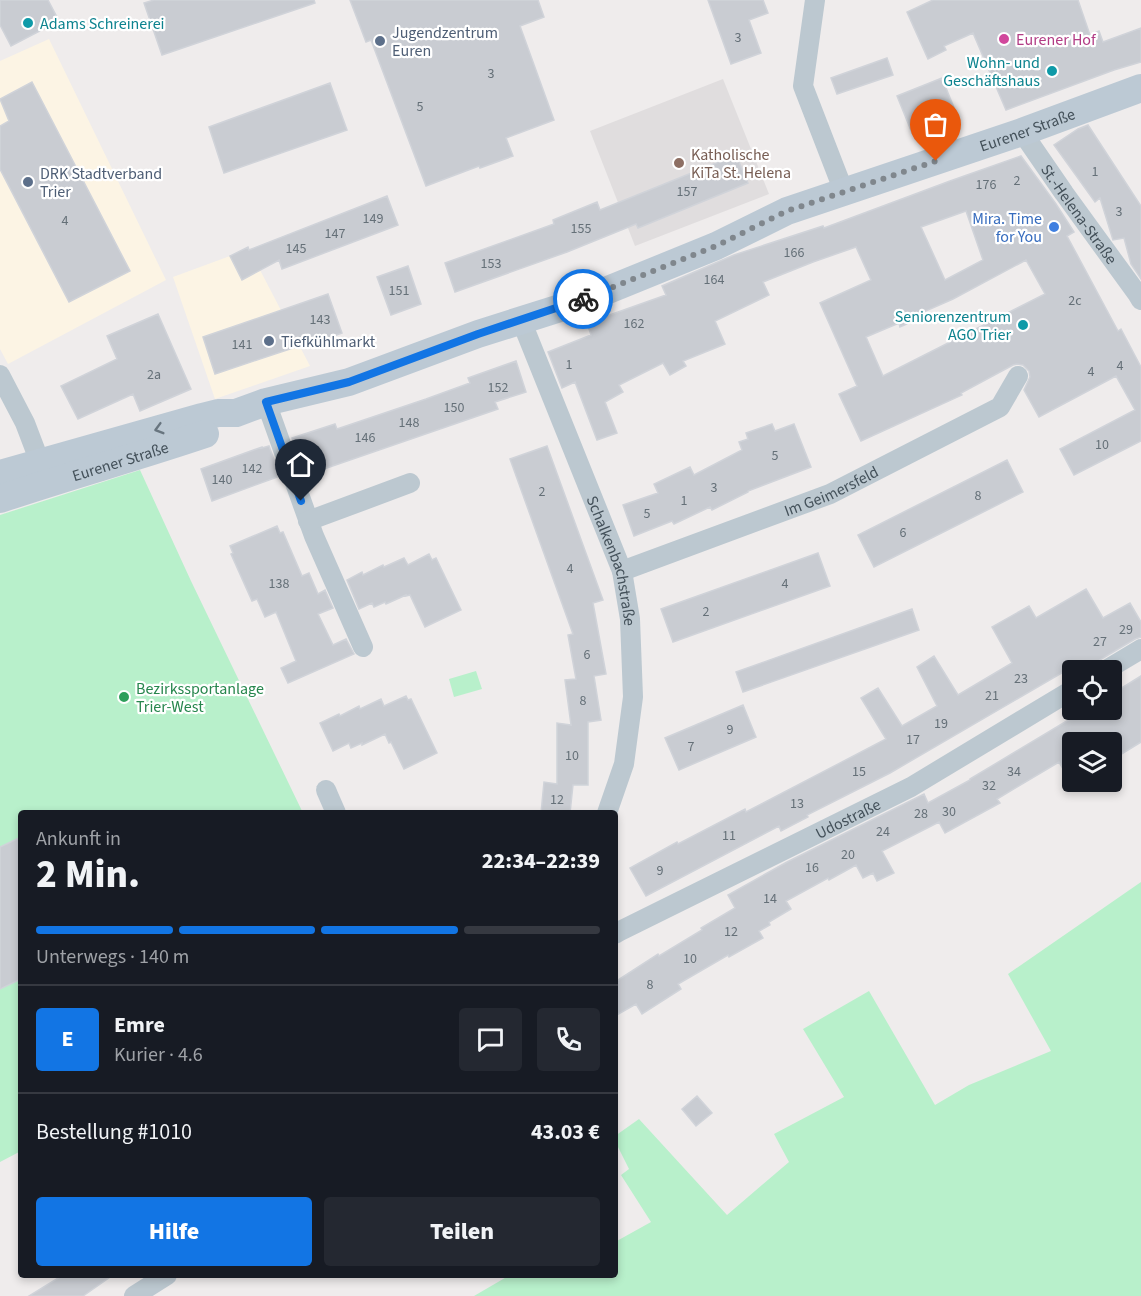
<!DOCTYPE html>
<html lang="de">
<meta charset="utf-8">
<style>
body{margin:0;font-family:"Source Sans 3",sans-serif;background:#242831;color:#f1f3f6;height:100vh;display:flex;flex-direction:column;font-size:22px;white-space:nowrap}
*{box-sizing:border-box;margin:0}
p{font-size:20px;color:#9ea1a6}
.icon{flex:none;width:33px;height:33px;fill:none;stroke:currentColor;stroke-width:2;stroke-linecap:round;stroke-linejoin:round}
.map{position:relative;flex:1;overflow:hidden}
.side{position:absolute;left:18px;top:810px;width:600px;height:468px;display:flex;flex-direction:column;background:#171b24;border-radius:6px;box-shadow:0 3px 9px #0003}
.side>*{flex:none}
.fabs{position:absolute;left:1062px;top:660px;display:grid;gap:12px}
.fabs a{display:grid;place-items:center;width:60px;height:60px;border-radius:6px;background:#171b24;box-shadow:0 3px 9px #0003;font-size:30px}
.pin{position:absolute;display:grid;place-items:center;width:51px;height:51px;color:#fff;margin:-62px -26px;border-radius:50% 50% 50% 0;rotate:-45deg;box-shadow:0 0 6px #0007}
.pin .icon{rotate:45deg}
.courier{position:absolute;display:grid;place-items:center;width:60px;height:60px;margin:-30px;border:4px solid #1275e4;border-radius:50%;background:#fff;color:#222;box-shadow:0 2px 8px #0007}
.head em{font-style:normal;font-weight:800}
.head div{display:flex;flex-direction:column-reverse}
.head{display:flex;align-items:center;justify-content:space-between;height:102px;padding:0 18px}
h1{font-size:39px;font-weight:800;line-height:45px}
.bar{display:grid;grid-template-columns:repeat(4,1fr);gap:9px 6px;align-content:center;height:72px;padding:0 18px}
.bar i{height:8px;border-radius:4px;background:#363941}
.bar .current{background:#1275e4}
.bar p{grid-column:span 4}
.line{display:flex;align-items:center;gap:15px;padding:0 18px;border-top:2px solid #363941}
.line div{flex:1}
.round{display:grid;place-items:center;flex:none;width:63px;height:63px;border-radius:6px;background:#242831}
.cta{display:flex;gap:12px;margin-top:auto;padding:12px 18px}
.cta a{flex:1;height:69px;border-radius:6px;background:#1275e4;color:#fff;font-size:24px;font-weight:800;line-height:69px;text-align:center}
.cta a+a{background:#242831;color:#f1f3f6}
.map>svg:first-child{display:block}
</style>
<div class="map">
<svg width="1141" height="1296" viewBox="0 0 1141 1296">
<rect width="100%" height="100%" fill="#efecec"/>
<path fill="#fcf4e4" d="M49,39L166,280L8,364L0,349V61Z
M248,247L310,366L215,399L173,277L230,256Z"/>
<path fill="#e0ddde" d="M723,79L769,194L635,246L590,131Z"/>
<path fill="#b8f0cb" d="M140,470L191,581L303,813H21V1151L0,1162V515Z
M476,671L482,689L454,697L449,679Z
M1141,882V1296H474L510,1275H615V1242L651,1222L621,1175L629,1169L615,1141V1136L639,1119L727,1215L789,1162L774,1134L844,1097L803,1029L869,991L935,1105L969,1085L1051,1051L1008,974Z"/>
<path fill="#c9ccd2" stroke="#d0d3d9" stroke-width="1.5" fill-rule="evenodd" d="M0,0H48L59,21L11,46L0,25Z
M154,0H314L315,3L162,55L144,3Z
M350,0H538L544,17L520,26L554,120L506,138L513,156L480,168L479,166L426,186L371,40L366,42Z
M708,0H763L768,13L749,20L761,53L731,64Z
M933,0H1078L1090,35L1099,31L1103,42L1141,28V62L1114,70L1006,110L973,33L944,46L946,50L928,59L907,12Z
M887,58L893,75L837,94L831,78Z
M942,78L957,115L912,133L897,96Z
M32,82L130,271L69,302L0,169V126L9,121L0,99Z
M330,83L347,130L224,173L209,127Z
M1088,125L1141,206V279L1131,264L1124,238L1113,240L1100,198L1095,202L1054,145L1078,129Z
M736,155L748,183L638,228L636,224L567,252L455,292L445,263L554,224L553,220L597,202L600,210Z
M1021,156L1056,204L1074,232L1067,236L1118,331L1121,329L1141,367V441L1074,475L1060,449L1135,410L1116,376L1039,417L1024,390L1030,377L1029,371L1023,365L1017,364L1013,365L961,393L962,395L861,441L839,394L857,386L820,303L871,280L856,247L813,262L763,282L769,295L715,321L725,344L683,361L686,366L670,375L663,363L619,385L623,392L605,402L617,433L597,440L575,382L562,388L548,352L591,335L587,323L666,295L662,286L734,255L823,226L824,228L950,181ZM966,211L983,260L945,280L921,227ZM1026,260L1045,294L883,376L866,337L899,323L900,327L923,317L921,313L953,299Z
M387,196L398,225L282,269L279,260L242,280L230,256L248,247L249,250Z
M408,266L421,304L391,315L377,277Z
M328,294L342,333L312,344L311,342L215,374L203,337Z
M158,314L191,389L140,411L133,394L78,419L61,386L117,359L107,336Z
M516,361L526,392L495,402L498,409L321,470L319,463L303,468L292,438L335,424L337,429L426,399L470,383L468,378Z
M772,424L775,431L794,424L811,467L748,491V492L712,510L710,507L674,524L672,521L634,536L623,505L658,493L654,484L690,467L694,475L742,450L739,442L748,439L746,433Z
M269,446L280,476L212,501L201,469L262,447V448Z
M547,446L603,600L593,603L606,674L594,676L601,720L588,722V785H573L570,813H541L544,782L557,784V723L571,725L565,680L576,679L568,635L573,634L510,459Z
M1007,460L1023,492L874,567L858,535Z
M277,526L280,533L283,532L302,576L309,573L318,594L325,590L333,608L318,614L333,645L346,639L354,654L288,683L281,668L296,661L276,612L265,617L257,599L252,601L231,554L233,553L230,546Z
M818,553L830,586L673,642L661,609Z
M429,554L432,560L436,558L461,610L425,627L410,595L406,596V595L386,604L385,602L374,607L372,603L359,609L347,580L362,572L363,575L383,565L384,567L404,558L408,565Z
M1086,589L1103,618L1130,603L1141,622V637L1135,639L1083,670H1072V677L1069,679L1065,671L890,773L807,815L808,817L781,831L779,826L646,896L630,868L677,842L678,844L745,809L746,812L886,739L861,698L878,688L902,726L937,706L917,667L934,656L958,695L1012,663L992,627L1029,606L1036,618Z
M912,609L919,630L743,692L736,672Z
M1141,676V742L1112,760V742H1072V784L1059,762L997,799L1000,803L945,833L939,822L882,851L894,873L877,881L873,873L863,878L856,865L829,880L828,878L786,901L791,909L769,922L770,925L759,931L763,938L729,957L728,955L678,984L681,989L642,1014L636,1004L615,1016V982L658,954L659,956L702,930L701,928L735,908L728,895L787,862L924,794L928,803L970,780V779L1085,710H1112V694Z
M406,696L408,700L411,699L437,753L404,769L391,742L389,743L385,734L362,745V743L351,748L349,743L333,751L320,723L339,714L340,716L359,706L360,709L381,699L384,706Z
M743,705L756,737L679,770L665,738Z
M21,837V979L0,989V847Z
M697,1096L712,1113L696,1126L682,1109Z
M63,1275H113L83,1296H29Z"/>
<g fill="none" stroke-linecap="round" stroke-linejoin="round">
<g stroke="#bcc8d0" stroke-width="20">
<path d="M815,0L803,86L844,192"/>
<path id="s1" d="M1022,132L1064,193L1138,295L1141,300"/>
<path id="s2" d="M521,320L622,571L630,619L633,697L624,764L607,813"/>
<path d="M0,375L25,423L44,473"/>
<path d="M266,402L314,536L363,647"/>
<path d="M308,521L410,483"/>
<path id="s3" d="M622,571L830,494L1000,407L1018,376"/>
<path d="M1106,670L1141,649"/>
<path d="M326,790L336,813"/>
<path id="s4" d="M615,934L620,931L911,787L1072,690"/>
<path d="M134,1296L167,1275"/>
</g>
<g stroke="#bcc9d4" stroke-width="28">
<path id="s5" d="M0,474L202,417L218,413H236L266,402L349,382L478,334L576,303L716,246L787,211L1022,132L1141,88"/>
<path id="s6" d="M0,499C68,476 137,457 205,434"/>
</g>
</g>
<defs><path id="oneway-chevron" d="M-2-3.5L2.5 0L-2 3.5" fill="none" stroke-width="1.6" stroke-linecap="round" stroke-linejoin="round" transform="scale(1.5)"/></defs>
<use stroke="#68757f" href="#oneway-chevron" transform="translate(159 429) rotate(164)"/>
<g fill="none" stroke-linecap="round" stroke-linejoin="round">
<path stroke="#80878d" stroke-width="6" stroke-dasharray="0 10.8" d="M583,299L716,246L787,211L936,161"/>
<path stroke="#1275e4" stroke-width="8" d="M301,501L266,402L349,382L478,334L583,299"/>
</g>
<g fill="#0f9aa8" stroke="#fff" stroke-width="2">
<circle cx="28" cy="23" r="6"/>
<circle cx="1052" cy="71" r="6"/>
<circle cx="1023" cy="325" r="6"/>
</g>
<circle fill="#d1479c" stroke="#fff" stroke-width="2" cx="1004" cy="39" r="6"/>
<g fill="#5c6f8a" stroke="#fff" stroke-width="2">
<circle cx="380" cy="41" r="6"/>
<circle cx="28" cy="182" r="6"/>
<circle cx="269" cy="341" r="6"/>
</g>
<circle fill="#8d6e63" stroke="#fff" stroke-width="2" cx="679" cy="163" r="6"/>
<circle fill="#3f7fe0" stroke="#fff" stroke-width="2" cx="1054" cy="227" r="6"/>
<circle fill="#2e9e5b" stroke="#fff" stroke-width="2" cx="124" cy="697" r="6"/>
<g text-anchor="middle" stroke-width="4.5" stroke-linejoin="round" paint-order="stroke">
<g font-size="14" fill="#657078">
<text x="738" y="42">3</text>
<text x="491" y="78">3</text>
<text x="420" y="111">5</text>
<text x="1095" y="176">1</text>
<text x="1017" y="185">2</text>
<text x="986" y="189">176</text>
<text x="687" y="196">157</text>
<text x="1119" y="216">3</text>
<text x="373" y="223">149</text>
<text x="65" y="225">4</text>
<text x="581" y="233">155</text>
<text x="335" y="238">147</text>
<text x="296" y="253">145</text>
<text x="794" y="257">166</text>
<text x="491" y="268">153</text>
<text x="714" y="284">164</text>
<text x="399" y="295">151</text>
<text x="1075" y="305">2c</text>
<text x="320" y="324">143</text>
<text x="634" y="328">162</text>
<text x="242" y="349">141</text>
<text x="569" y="369">1</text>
<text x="1120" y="370">4</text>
<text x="1091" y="376">4</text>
<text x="154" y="379">2a</text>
<text x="498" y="392">152</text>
<text x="454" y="412">150</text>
<text x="409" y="427">148</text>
<text x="365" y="442">146</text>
<text x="1102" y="449">10</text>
<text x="775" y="460">5</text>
<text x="252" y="473">142</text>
<text x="222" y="484">140</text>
<text x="714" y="492">3</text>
<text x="542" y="496">2</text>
<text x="978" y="500">8</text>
<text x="684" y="505">1</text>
<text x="647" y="518">5</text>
<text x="903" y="537">6</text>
<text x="570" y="573">4</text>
<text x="279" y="588">138</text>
<text x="785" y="588">4</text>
<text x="706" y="616">2</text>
<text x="1126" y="634">29</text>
<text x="1100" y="646">27</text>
<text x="587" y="659">6</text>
<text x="1021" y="683">23</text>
<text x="992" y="700">21</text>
<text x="583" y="705">8</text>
<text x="941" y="728">19</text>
<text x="730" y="734">9</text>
<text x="913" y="744">17</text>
<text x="691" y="751">7</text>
<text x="572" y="760">10</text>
<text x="859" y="776">15</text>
<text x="1014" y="776">34</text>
<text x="989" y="790">32</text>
<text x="557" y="804">12</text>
<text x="797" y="808">13</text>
<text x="949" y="816">30</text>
<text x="921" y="818">28</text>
<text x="883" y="836">24</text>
<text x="729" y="840">11</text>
<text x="848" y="859">20</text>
<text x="812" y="872">16</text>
<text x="660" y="875">9</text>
<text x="770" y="903">14</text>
<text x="731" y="936">12</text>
<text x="690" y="963">10</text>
<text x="650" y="989">8</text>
</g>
<g font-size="16" fill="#0d838f" stroke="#fff" text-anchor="end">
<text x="40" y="29" text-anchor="start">Adams Schreinerei</text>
<text x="1040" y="68">Wohn- und<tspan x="1040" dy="18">Geschäftshaus</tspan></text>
<text x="1011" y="322">Seniorenzentrum<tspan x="1011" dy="18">AGO Trier</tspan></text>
</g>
<g font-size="16" fill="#4e5e75" stroke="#fff" text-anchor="start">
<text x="392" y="38">Jugendzentrum<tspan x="392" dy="18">Euren</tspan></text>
<text x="40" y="179">DRK Stadtverband<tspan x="40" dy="18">Trier</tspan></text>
<text x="281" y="347">Tiefkühlmarkt</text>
</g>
<g font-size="16" fill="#b23c85" stroke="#fff" text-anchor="start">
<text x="1016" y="45">Eurener Hof</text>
</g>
<g font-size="16" fill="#44515a" stroke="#fff">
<text dy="6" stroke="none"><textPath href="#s5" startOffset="1086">Eurener Straße</textPath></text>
<text dy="6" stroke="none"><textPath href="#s1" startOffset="100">St.-Helena-Straße</textPath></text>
<text dy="6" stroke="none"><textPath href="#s6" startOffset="126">Eurener Straße</textPath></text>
<text dy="6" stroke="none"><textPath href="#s3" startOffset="224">Im Geimersfeld</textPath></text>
<text dy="6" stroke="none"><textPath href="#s2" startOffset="258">Schalkenbachstraße</textPath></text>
<text dy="6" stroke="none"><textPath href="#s4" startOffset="260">Udostraße</textPath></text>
</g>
<g font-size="16" fill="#785e54" stroke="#fff" text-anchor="start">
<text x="691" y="160">Katholische<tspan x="691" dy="18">KiTa St. Helena</tspan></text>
</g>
<g font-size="16" fill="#366cbe" stroke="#fff" text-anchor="end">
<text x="1042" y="224">Mira. Time<tspan x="1042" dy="18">for You</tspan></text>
</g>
<g font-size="16" fill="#27864d" stroke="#fff" text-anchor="start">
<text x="136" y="694">Bezirkssportanlage<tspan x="136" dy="18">Trier-West</tspan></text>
</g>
</g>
</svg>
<div class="fabs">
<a><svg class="icon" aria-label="locate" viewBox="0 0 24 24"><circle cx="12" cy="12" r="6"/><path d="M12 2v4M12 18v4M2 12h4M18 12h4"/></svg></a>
<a><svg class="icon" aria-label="layers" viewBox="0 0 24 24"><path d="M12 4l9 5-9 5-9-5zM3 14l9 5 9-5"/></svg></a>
</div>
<div class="pin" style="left:936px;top:161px;background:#ea580c"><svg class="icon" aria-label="bag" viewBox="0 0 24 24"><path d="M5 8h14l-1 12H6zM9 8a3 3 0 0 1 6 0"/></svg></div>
<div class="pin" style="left:301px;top:501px;background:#1f2937"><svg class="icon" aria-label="home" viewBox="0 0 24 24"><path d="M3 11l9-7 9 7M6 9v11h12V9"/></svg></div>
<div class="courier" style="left:583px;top:299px"><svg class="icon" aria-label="bike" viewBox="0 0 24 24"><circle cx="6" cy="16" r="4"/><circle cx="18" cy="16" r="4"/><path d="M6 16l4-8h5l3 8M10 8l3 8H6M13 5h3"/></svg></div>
<section class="side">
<div class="head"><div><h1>2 Min.</h1><p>Ankunft in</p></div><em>22:34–22:39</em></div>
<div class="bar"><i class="current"></i><i class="current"></i><i class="current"></i><i></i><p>Unterwegs · 140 m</p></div>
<div class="line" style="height:108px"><b class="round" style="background:#1275e4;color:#fff">E</b><div><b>Emre</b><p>Kurier · 4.6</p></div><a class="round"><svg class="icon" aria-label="chat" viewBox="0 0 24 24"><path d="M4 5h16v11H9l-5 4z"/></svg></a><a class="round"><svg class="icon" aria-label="phone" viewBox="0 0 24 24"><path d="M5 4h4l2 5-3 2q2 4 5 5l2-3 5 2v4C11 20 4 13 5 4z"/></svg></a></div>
<div class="line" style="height:78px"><div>Bestellung #1010</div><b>43.03 €</b></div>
<div class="cta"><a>Hilfe</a><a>Teilen</a></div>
</section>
</div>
